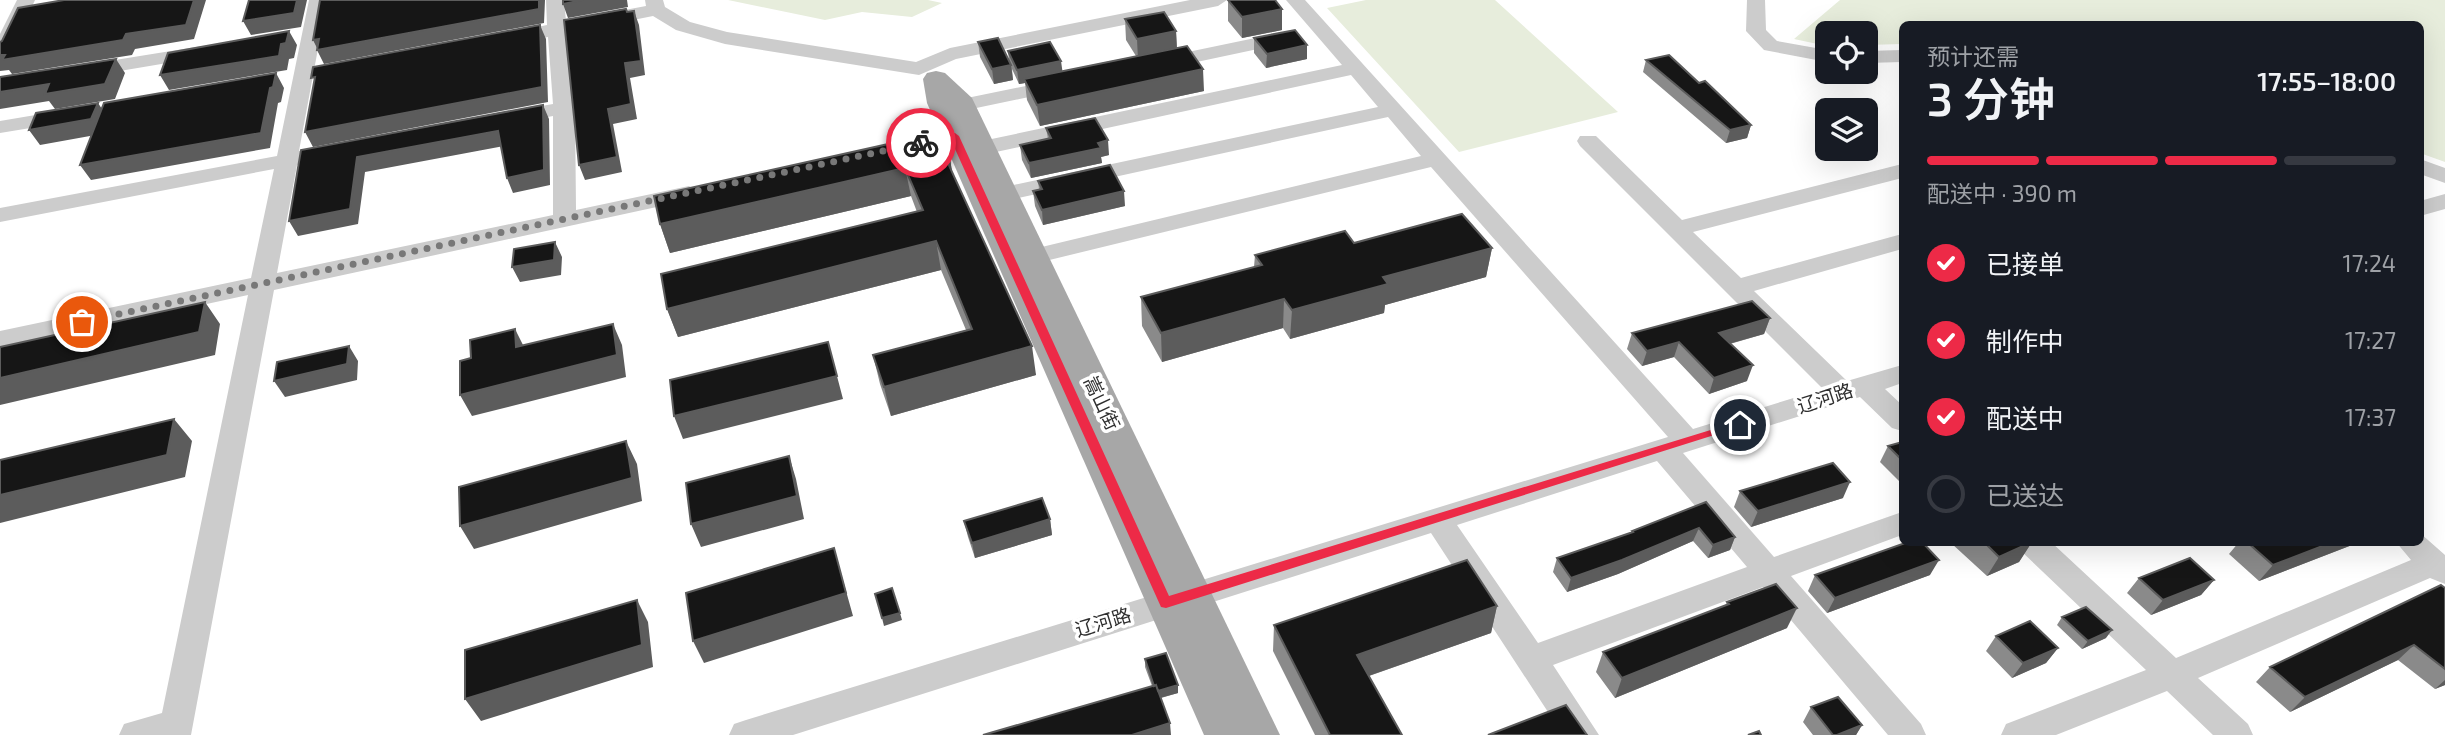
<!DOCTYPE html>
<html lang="zh">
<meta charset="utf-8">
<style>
body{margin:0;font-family:"Exo 2","Noto Sans SC",sans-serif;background:#242831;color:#f1f3f6;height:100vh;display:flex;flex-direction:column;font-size:26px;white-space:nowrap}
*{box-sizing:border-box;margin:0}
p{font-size:23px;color:#9ea1a6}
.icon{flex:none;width:38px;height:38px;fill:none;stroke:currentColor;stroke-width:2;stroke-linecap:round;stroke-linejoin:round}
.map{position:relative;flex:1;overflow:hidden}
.side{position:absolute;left:1899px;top:21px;width:525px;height:525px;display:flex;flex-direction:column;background:#171b24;border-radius:10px;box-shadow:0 7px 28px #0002}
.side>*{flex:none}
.tools{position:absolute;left:1815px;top:21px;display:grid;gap:14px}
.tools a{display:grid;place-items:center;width:63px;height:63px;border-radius:10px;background:#171b24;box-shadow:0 7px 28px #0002;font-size:35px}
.pin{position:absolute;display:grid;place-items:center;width:60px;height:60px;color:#fff;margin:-30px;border:4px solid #fff;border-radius:50%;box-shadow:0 2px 7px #0007}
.courier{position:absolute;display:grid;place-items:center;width:70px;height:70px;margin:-35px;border:5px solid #ed2a47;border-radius:50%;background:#fff;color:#222;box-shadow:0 2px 9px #0007}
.head em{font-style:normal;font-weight:600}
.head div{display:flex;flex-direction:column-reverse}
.head{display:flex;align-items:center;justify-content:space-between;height:119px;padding:0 28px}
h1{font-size:46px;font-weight:600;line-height:52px}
.bar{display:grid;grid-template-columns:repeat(4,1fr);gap:10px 7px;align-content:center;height:84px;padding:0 28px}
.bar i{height:9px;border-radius:5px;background:#363941}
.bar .active{background:#ed2a47}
.bar p{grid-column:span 4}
ol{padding:0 28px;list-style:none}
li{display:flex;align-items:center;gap:21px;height:77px}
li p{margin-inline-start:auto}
li .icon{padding:7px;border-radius:50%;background:#ed2a47;color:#fff;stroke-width:4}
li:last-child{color:#9ea1a6}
li i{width:38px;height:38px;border:4px solid #363941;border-radius:50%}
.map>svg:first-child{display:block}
</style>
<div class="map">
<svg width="2445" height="735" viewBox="0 0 2445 735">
<rect width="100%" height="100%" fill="#fff"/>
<path fill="#e7eddc" d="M728,0H928L942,3L912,17L862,12L825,20Z
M1366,0H1495L1618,112L1459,152L1327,8Z
M1840,0H2445V162L2420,153V24H1902V44L1866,45V33H1827V46L1794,39Z"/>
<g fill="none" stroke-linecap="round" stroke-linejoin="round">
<path fill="#ccc" fill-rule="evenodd" d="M17,0H35L10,54L0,60V34Z
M309,0H327L299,151L312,152L315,157L312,162L297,165L277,273L553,215V116L511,124L500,118L503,113L553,104L548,37L510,44L500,38L503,34L547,25L546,0H564L566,21L646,6L645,0H663L665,7L690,22L727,32L916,62L950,48L1190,0H1227L1218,6L956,59L919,75L725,44L676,30L653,16L568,33L575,108L576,210L689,186L700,193L689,200L274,290L191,735H119L124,724L162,713L248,295L0,349V331L251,278L274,169L0,222V208L277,156Z
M1286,0H1305L1693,429L1823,389L1580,146L1577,141L1580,136H1596L1682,220L1902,164V178L1693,232L1741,278L1902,234V249L1754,291L1847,381L1902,365V383L1885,389L1902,405V431L1892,428L1860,397L1683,453L1774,557L1902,512V535L1791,576L1921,724L1926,735H1888L1763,587L1553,665L1599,735H1563L1431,533L793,735H729L734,724L746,720L1668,437L1431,167L1033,264L1025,261L1021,256L1025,251L1421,156L1388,117L1004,201L993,194L1004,187L1378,107L1351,75L982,155L971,148L982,141L1342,65ZM1657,461L1747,567L1538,643L1457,525Z
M1747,0H1765L1766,30L1777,41L1827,50V62L1764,50L1746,31Z
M1289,31L1296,33L1299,37L1296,41L1159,70L1149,64L1159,58Z
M202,46L212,52L209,56L84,77L74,71L84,65Z
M1902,50V62L1866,63V51Z
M1060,79L1067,81L1070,85L1067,89L962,111L951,105L962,99Z
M65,110L73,111L76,116L73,121L0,133V121Z
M2420,159L2445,168V183L2420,174Z
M2445,194V209L2420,216V201Z
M2420,533L2445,555V584L2430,578L2198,678L2248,724L2253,735H2213L2167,691L2056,735H2001L2006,724L2146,670L2020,550L2016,542H2051L2176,658L2411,560L2396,542H2420Z"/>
<path fill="#a7a7a7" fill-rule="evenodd" d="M936,71L945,73L972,98L1280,735H1204L927,103L923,79L927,73Z"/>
</g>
<path fill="#8a8a8a" d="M1228,0L1282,9V30L1242,38L1228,21Z
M1125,19L1176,31L1177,48L1204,91L1040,126L1027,100L1025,83L1019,84L1012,69L1013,80L994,84L980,57L978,42L1009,61L1008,51L1062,71L1136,56L1126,40Z
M1254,38L1307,45V59L1266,68L1254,53Z
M1646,60L1699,83L1751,125L1747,138L1726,143L1643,72Z
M1046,128L1109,155L1101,157L1102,163L1031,178L1022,160L1020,145L1048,139Z
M950,158L952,172L1036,375L891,416L880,384L873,355L966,330L941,270L678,337L667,309L917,212L911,196L670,253L660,224Z
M1038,181L1125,206L1043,225L1035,206L1033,191L1039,189Z
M1354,243L1492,248L1486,277L1385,305L1384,313L1290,339L1283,328L1162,362L1142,326L1141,297L1254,267L1255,255Z
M1770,318L1764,334L1730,344L1747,381L1709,394L1674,357L1642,366L1627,349L1632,333Z
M1902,442V479L1899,481L1880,462L1888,446Z
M1740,491L1843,498L1751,527L1734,507Z
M1706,502L1735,537L1730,550L1708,558L1693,541L1618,574L1567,592L1553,572L1557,558L1631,533L1632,531Z
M1050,519L1052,535L975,558L968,537L964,521Z
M2032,542L2019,562L1987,576L1951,543Z
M2239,542H2355L2352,545L2259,581L2229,554Z
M1815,575H1930L1827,613L1808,591Z
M2139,578L2214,580L2201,595L2151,615L2127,593Z
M2445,588V685L2435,689L2398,660L2290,712L2256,682L2270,667Z
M1727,602L1787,628L1615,698L1596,672L1603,652L1725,606Z
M1497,606L1491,633L1369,676L1402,735H1315L1273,651L1274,625Z
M2062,617L2106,638L2082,649L2057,625Z
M1996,636L2058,648L2046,663L2012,678L1986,651Z
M1145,659L1178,693L1161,698L1152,686L1145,667Z
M1811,707L1862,725L1856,735H1813L1803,722Z"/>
<path fill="#5c5c5c" d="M194,0H206L194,39L135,49L132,55L12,74L9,70L0,71V55L126,34Z
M297,0H307L301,27L251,35L243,21Z
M539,0H545L544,23L324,64L317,50H318L313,40Z
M583,0H627L628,7L568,18L563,4Z
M1282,9V30L1242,38V17Z
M634,11L639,25L645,75L630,78L637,119L613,124L622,172L585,180L579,165L608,109L625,63Z
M540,25L546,39L548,102L313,147L305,132Z
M289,31L297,45L294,58L289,59L287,70L169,90L160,75L281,44Z
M1176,31L1177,52L1138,60L1137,39Z
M1307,45V59L1266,68L1267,54Z
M116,59L125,73L115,99L55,109L49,101L0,109V92Z
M1061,61L1063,75L1024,79L1025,83L1019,84L1017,70Z
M1011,65L1013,80L994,84L992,69Z
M1203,69L1204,91L1040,126L1037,105Z
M276,73L284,88L281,102L278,103L270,148L91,180L80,165L270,88Z
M98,103L108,118L101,134L40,145L29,130Z
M543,105L549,119L550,185L513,193L507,178Z
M1751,125L1747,138L1726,143L1730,130Z
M498,131L504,146L365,172L358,224L298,236L289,221L357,157Z
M1108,140L1109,155L1101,157L1102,163L1031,178L1029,163Z
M950,158L954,186L946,159Z
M905,168L911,196L670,253L660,224Z
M1124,191L1125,206L1043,225L1042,210Z
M936,241L941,270L678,337L667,309Z
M555,242L562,257L561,275L520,282L512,267Z
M1492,248L1486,277L1385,305L1384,313L1290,339L1292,310L1383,277Z
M1284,299L1283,328L1162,362L1161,333Z
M205,302L220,324L215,355L0,405V378Z
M1770,318L1764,334L1714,348L1719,333Z
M613,324L622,345L626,377L472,416L460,395Z
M515,329L526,351L516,347Z
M828,342L843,399L683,439L674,416Z
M1679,342L1674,357L1642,366L1647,351Z
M349,346L358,361L357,380L285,397L274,381Z
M1032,346L1036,375L891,416L884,387Z
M1753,365L1747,381L1709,394L1714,378Z
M174,419L192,441L185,477L0,523V495Z
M626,441L637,464L642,501L474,549L460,526Z
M789,456L796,479L804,519L701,547L691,524Z
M1850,482L1843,498L1751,527L1758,511Z
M1050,519L1052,535L975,558L972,543Z
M1699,528L1693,541L1618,574L1567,592L1571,578Z
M1735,537L1730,550L1708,558L1713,545Z
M2032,542L2019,562L1987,576L1999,557Z
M2333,542H2355L2352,545L2259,581L2273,565Z
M834,548L853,616L704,663L693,641Z
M1939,560L1930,575L1827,613L1835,598Z
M2214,580L2201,595L2151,615L2163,600Z
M637,600L648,622L653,667L481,721L465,699Z
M1497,606L1491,633L1354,681L1357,655Z
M1797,608L1787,628L1615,698L1622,678Z
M900,613L902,620L884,626L882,618Z
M2112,630L2106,638L2082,649L2088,641Z
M2414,645L2398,660L2290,712L2305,697Z
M2058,648L2046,663L2012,678L2023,663Z
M2445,680V685L2435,689Z
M1178,685V693L1156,699V691Z
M1170,723L1171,735H1132Z
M1862,725L1856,735H1837Z"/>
<path fill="#161616" stroke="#5c5c5c" stroke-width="2" d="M64,0H194L186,25L126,34L123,40L2,60L5,55H0V42L2,41L18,8Z
M249,0H297L294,13L243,21Z
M320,0H539V9L317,50L319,39L313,40Z
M563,0H583L563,4Z
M1228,0H1275L1282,9L1242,17Z
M626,9L627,12L634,11L641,61L625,63L631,104L608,109L617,157L579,165L564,20Z
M1164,12L1176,31L1137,39L1125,19Z
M540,25L542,87L305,132L315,77L311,78L313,67Z
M1295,30L1307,45L1267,54L1254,38Z
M289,31L286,43L281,44L279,56L160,75L168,53Z
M998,38L1011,65L992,69L978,42Z
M1050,42L1061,61L1017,70L1008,51Z
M1187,46L1203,69L1037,105L1024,79Z
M1669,55L1699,83L1705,81L1751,125L1730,130L1646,60Z
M116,59L105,84L45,94L49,84L0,92V77Z
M276,73L273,87L270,88L261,133L80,165L104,103Z
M98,103L91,119L29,130L36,113Z
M543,105L544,170L507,178L498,131L357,157L350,209L289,221L301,150Z
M1095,118L1108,140L1098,143L1101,148L1029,163L1020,145L1051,138L1046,128Z
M938,133L950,158L946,159L1032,346L884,387L873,355L972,329L936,241L667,309L661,274L923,210L905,168L660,224L654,196Z
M1110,165L1124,191L1042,210L1033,191L1042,189L1038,181Z
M1462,214L1492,248L1383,277L1388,284L1292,310L1284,299L1161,333L1141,297L1262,265L1255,255L1345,231L1354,243Z
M555,242L554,260L512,267L514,249Z
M1752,301L1770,318L1719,333L1753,365L1714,378L1679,342L1647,351L1632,333Z
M205,302L199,332L0,378V347Z
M613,324L617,355L460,395V361L471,358L470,340L515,329L516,347Z
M828,342L837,376L674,416L670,380Z
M349,346L347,364L274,381L277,362Z
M174,419L167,455L0,495V460Z
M626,441L632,478L460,526L459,487Z
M1902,442V460L1888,446Z
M789,456L797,496L691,524L686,483Z
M1833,463L1850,482L1758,511L1740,491Z
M1042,498L1050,519L972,543L964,521Z
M1706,502L1735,537L1713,545L1699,528L1622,560L1571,578L1557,558L1633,532L1632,531Z
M1908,542H1922L1939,560L1835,598L1815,575Z
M1984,542H2032L1999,557Z
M2247,542H2333L2273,565Z
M834,548L846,593L693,641L686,593Z
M2190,558L2214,580L2163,600L2139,578Z
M1467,560L1497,606L1357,655L1402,735H1330L1274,625Z
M1776,584L1797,608L1622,678L1603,652L1729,604L1727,602Z
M2441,585L2445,588V669L2414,645L2305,697L2270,667Z
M892,588L900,613L882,618L875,594Z
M637,600L642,645L465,699V650Z
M2086,607L2112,630L2088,641L2062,617Z
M2030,621L2058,648L2023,663L1996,636Z
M1166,653L1178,685L1158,691L1156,685L1154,686L1145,659Z
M1156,685L1170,723L1132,735H983Z
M1838,697L1862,725L1837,735H1833L1811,707Z
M1566,705L1587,735H1488Z
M1759,731L1761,735H1748Z"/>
<path fill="#ed2a47" d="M955,133L959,136L1169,596L1740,421L1746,425L1166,608L1161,607L951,140L921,146L916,143Z"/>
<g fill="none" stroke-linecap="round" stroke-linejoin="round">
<path stroke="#787878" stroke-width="7" stroke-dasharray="0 12.6" d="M82,322L921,143"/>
</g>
<g text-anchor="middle" stroke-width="7" stroke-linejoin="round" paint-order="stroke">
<g font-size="19" fill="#2f2f2f" stroke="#fff">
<text transform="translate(1825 398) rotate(-18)" y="7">辽河路</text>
<text transform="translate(1102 403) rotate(65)" y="7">嵩山街</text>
<text transform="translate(1103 622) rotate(-17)" y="7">辽河路</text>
</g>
</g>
</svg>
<div class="tools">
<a><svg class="icon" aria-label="locate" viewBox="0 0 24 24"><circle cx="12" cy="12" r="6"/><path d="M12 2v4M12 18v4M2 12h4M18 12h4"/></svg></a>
<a><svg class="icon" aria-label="layers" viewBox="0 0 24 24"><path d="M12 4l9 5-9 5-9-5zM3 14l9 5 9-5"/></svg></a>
</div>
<div class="pin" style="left:82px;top:322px;background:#ea580c"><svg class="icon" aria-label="bag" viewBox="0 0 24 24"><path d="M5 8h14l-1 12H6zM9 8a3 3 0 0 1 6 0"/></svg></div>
<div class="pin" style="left:1740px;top:425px;background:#1f2937"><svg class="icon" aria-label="home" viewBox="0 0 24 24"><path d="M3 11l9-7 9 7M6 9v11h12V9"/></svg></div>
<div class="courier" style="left:921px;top:143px"><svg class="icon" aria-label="bike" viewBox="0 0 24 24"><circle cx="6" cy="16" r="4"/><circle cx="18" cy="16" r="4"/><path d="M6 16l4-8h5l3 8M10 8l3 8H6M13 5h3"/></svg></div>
<section class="side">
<div class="head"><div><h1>3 分钟</h1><p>预计还需</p></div><em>17:55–18:00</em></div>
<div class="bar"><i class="active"></i><i class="active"></i><i class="active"></i><i></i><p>配送中 · 390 m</p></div>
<ol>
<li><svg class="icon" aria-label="check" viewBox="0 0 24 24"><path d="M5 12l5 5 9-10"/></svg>已接单<p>17:24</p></li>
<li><svg class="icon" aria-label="check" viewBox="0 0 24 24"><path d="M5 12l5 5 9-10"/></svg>制作中<p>17:27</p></li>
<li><svg class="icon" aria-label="check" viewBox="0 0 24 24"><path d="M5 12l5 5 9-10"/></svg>配送中<p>17:37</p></li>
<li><i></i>已送达</li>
</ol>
</section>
</div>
